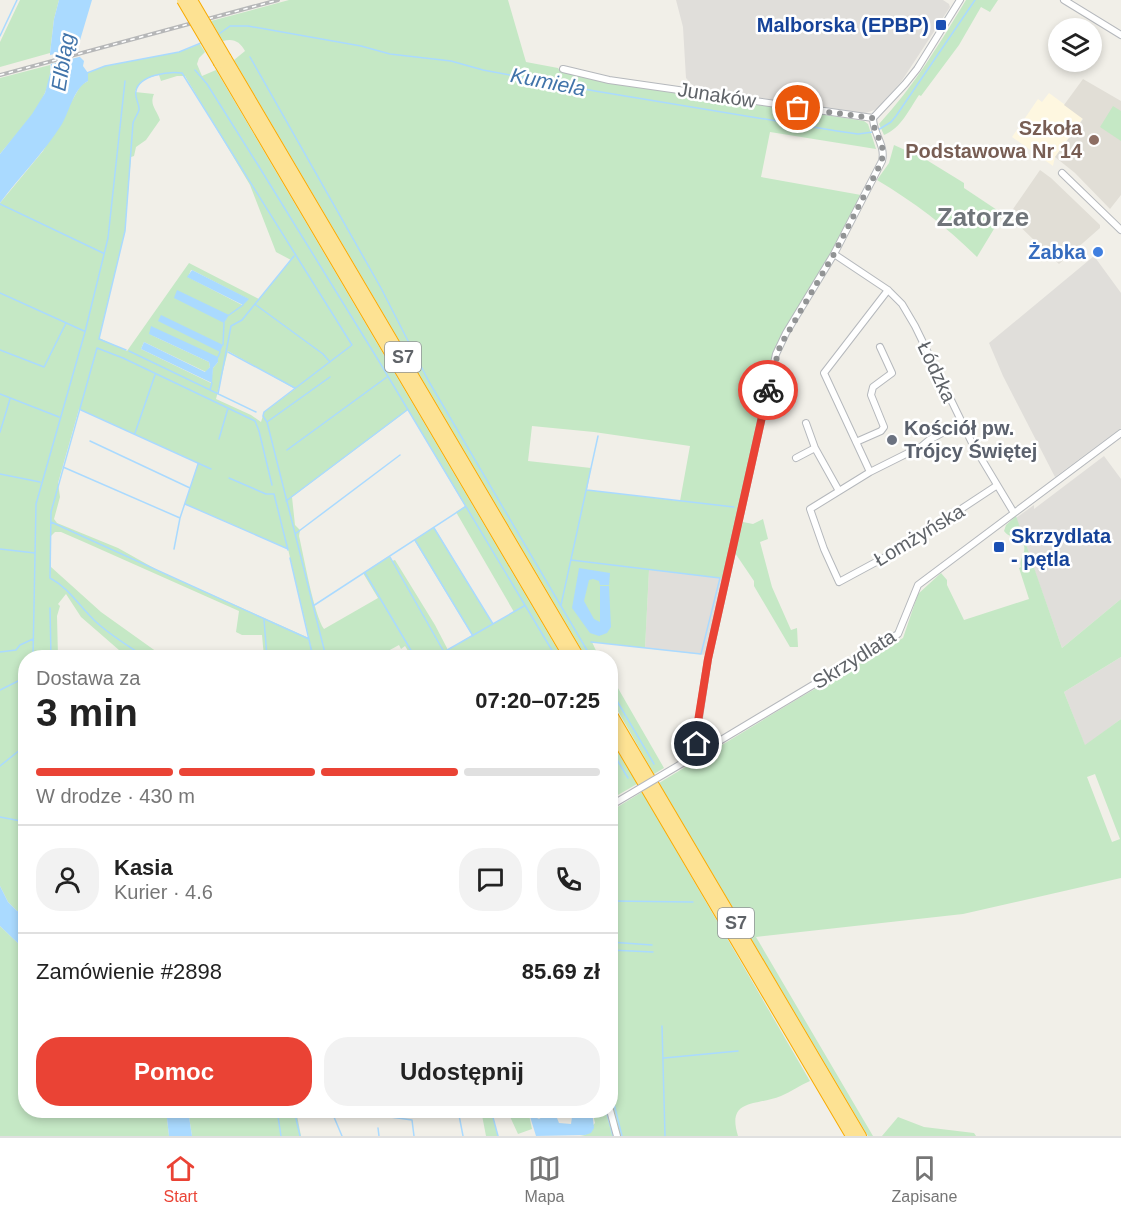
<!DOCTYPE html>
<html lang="pl">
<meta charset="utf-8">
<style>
body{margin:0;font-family:Helvetica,sans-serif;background:#f2f2f2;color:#222;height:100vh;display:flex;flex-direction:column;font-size:22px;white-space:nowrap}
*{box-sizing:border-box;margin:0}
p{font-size:20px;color:#767676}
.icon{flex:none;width:33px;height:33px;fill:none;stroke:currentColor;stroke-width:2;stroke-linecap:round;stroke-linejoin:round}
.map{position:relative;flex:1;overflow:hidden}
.details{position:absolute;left:18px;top:650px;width:600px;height:468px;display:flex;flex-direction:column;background:#fff;border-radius:24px;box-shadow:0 3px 9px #0003}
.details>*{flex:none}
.controls{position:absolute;left:1048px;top:18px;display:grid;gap:12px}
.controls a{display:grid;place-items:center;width:54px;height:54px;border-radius:50%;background:#fff;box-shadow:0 3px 9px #0003;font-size:30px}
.pin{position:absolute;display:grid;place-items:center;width:51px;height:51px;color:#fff;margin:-26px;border:3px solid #fff;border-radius:50%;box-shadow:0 2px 6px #0007}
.courier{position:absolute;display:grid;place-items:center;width:60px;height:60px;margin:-30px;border:4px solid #ea4335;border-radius:50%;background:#fff;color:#222;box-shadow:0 2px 8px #0007}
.summary em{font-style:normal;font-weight:700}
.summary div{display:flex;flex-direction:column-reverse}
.summary{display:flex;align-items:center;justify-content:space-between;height:102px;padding:0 18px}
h1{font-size:39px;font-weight:700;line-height:45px}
.bar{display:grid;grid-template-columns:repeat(4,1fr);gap:9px 6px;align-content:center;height:72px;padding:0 18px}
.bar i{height:8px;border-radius:4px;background:#e0e0e0}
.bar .current{background:#ea4335}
.bar p{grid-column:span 4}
.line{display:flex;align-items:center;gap:15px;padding:0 18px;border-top:2px solid #e0e0e0}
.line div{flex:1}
.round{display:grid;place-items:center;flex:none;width:63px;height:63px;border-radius:24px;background:#f2f2f2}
.button{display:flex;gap:12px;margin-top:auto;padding:12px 18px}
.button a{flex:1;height:69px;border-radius:24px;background:#ea4335;color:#fff;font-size:24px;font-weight:700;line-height:69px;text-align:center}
.button a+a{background:#f2f2f2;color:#222}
.menu{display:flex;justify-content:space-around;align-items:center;height:84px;border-top:2px solid #e0e0e0;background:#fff;font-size:16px;color:#767676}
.menu a{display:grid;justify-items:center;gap:3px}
.menu .current{color:#ea4335}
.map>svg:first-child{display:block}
</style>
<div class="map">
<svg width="1121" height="1136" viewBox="0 0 1121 1136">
<rect width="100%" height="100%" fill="#f1efe8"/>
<path fill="#fef7e0" d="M1049,93L1083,118L1055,157L1053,166L1012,137L1038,99L1042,102Z"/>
<path fill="#e0deda" d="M676,0H943L949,4L950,7L901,82L877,109L863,114L695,88L686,78L683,27Z
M1094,256L1121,293V428L1055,477L1003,376L989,343Z
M1104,456L1121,479V599L1062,648L1016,518L1034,505V509Z
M649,570L724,579L706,655L645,648Z
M1121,657V719L1085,746L1064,692Z"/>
<path fill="#e1ded6" d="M1083,79L1121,101V195L1110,209L1075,173L1055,157L1083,119L1064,105Z
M1040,170L1051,178L1100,225V228L1059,264L1011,218V212Z"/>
<path fill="#c5e8c5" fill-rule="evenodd" d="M20,0H59L54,19L50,53L0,67V42Z
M289,0H508L526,62L558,68L560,71L610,82L864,121L868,124L876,149L770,132L761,177L861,195L832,253L778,344L724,579L649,570L645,648L592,642L599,657H586L234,60L245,51C240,42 234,38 223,41L211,21ZM532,426L594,432L690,446L680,501L587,490L591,468L528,461Z
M966,0H998L990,12L981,7L959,45L921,96L919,95C908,111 902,127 884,135L879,124C914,86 940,43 966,0Z
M200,44L205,52L199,58L197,64L202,76L216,70L562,657H412L405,646L401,649L399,645L377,657H264L262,635H242L236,632L239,611L84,542L61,532H55L51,536V567L101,612L164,657H127L81,617L66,594L58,604L60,606L57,616L58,657H26L25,919L8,902L0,886V203L43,151L81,85L88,81V73L105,66L179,52ZM159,75L161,81L177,76H185L250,185L276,252L291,260L259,299L189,263L127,351L99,338L125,231L131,157L134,156L136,147L146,140L160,120C157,110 149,105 154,94L135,92C139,81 148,77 159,75ZM191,270H192L248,299L242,305L188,277ZM149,334L218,362L213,368L211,383L141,349L144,342L206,372L210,367L209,362ZM228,351L295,389L264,412L261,422L251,415L216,399ZM79,409L198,463L185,504L288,549L309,638L161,572L118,548L57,523L54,519L60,497L58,483ZM408,410L465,506L456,512L514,612L493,624L434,527L414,540L472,635L448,650L435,625L395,560L392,561L389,556L363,573L378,598L324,629C314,615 304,557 299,536L300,530L295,525L292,497Z
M50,65C53,99 20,130 0,154V78Z
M1113,106L1121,111V141L1100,127Z
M894,145L925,159L964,183V188L1003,214L977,257C947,227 914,202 877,180L889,163Z
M1016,516L1062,648L1121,599V657L1064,692L1085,745L1121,719V878L963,914L756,937L873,1136H868L659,783L801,697L903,638L918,594L941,573L947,580V585L964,620L1029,599L1019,568L1021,567C1018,558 1029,551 1022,542C1017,536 1009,538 1004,531L1006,525ZM1095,774L1120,839L1112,842L1087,777Z
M763,519L768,539L760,542L772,587L791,630L797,628L798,647H790L754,586V581L735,553L743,522L753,524Z
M611,676L664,768L654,774L611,699Z
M610,739L637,784L611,799H610Z
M642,792L810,1081C800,1085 791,1092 781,1096C757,1106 726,1098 738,1136H580L585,1135L595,1123L592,1110H610L611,811Z
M0,926L25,950L26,1110H166L169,1136H0Z
M188,1110H296L301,1136H192Z
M481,1110H528L532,1129L518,1134L507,1110L492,1113L498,1136H486Z
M898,1117L924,1127L974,1133L976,1136H882Z"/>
<path fill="#aadaff" d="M59,0H92L78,47L80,57L84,61L83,66L88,73V81C74,88 70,110 62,124C44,153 20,176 0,203V154L32,114L45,93L51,70L50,53L54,19Z
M192,270L249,299L243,305L187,277Z
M177,290L229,315L224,323L174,298Z
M161,315L223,345L220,352L158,321Z
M151,326L218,357V362L213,368L212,383L141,349L144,342L205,372L210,367L209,362L149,334Z
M579,568L610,573L609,585H600L599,581L593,579L589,580L584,601L594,619L600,622V586H609L611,627L607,633L599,636L590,633L572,608Z
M0,886L8,902L25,919V950L0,926Z
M166,1110H188L192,1136H169Z
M528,1110H533L535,1117L539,1119L544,1116V1110H557V1118L559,1123L571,1124L573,1110H592L594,1128L591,1133L585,1135L536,1136Z"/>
<path fill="#f1efe8" d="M82,46L80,51L83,56L47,65V61L56,58L47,60V56Z"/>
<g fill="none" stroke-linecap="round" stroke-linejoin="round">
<path stroke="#aadaff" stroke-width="1.5" d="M219,34L230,26H248L361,46L390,54L451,61L483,70L595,91L837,131L858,134L873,132
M0,36L17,0
M250,57L381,288L428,380L591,657
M195,70L207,84L258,165L377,358L556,657
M87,73L105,66L179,52L201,43
M878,130L891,122L896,116L975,0
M0,204L103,253
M0,293L84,331
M256,305L323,354L330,362
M229,315L243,305
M223,345L224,323
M0,350L44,367L66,323
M126,350L99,339L125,231L133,123C134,119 138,114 139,110C140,104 134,98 136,91C139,75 169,71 182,73L352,345L264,412L263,416L267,422L326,657
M129,351L256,412
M228,352L295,388
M218,357L220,352
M210,390L212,383
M0,394L59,417
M218,394L231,326L242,320L294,256
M81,410L211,469
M267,422L330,377
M0,432L10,399
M135,433L155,375
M219,439L228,408
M90,441L190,488
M287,450L387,377
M63,467L180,518
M0,474L40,482
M229,478L266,494H274L288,550
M587,490L734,507
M286,501L407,410
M185,504L288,549
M51,522L309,639
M434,528L493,624
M295,534L400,455
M415,540L473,636
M0,549L35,553
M174,549L180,518L198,464
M390,557L444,652
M290,558L313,657
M571,560L720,578L701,654L591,642
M365,573L415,657
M561,605L598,436
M313,606L465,507
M50,608L51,657
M264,620L267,657
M0,652L16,650L20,645L33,639
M33,657L36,504L85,332L108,238L125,81
M145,657C128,646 110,635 95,621C79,606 69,588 50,578L51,512L97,348L123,358L255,421L259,431L272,485
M435,657L524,606
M610,689L654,764
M0,690L26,677
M610,748L628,778
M0,766L26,745
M0,817L26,822
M610,901L693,902
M17,912L26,911
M610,942L652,945
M610,950L653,952
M662,1026L665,1136
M664,1058L738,1051
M610,1088L622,1136
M277,1110L281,1136
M294,1110L300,1136
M331,1110L342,1136
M382,1110L383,1116L412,1120L414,1136
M458,1110L463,1136
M491,1110L498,1136
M606,1110L613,1136
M378,1128L379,1136"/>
<g stroke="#b5b8bc" stroke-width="8">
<path id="street" d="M1064,0L1121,35
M563,69L609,80L873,118
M1062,173L1121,230
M834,254L888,290L902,304L915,326L972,443L1014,513
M806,423L815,448L839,491
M961,423L929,440L922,446L870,472L810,509L824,549L839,582L902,548L996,486
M856,442L881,431L884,427L871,395L873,387L892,373L880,347
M796,458L815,448
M870,472L824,373L888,290
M702,752L697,744L696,737L708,659L776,354L786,333L834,254L882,161C886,145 873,134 873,118L905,84L917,69L960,0
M686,761L898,634L918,585L1121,433
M610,1110L617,1136"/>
</g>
<g stroke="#f9ab00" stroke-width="12">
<path id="highway" d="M226,58L579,657
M219,63L569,657
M610,711L861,1136
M610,727L851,1136"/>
</g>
<use href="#street" stroke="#fff" stroke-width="6"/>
<use href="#highway" stroke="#fde293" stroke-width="10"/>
<g stroke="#b6b7b8" stroke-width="4">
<path id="rail" d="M0,75L278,0"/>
</g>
<use href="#rail" stroke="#fff" stroke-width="1.5" stroke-dasharray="4.5" stroke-linecap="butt"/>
<g stroke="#b5b8bc" stroke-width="8" stroke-linecap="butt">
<path id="street-bridge" d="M610,806L686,761"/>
</g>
<g stroke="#f9ab00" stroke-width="12" stroke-linecap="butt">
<path id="highway-bridge" d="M182,0L219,63
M192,0L226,58"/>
</g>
<use href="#street-bridge" stroke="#fff" stroke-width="6"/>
<use href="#highway-bridge" stroke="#fde293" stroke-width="10"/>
</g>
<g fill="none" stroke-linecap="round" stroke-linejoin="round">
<path stroke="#929495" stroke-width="6" stroke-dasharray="0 10.8" d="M768,390L780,346L834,254L880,165C889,144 873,137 873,118L798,108"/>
<path stroke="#ea4335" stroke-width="8" d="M697,744L696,734L708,659L768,390"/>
</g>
<g fill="#1a4fb4" stroke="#fff" stroke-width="2">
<rect x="935" y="19" width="12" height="12" rx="3"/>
<rect x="993" y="541" width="12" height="12" rx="3"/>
</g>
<circle fill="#8d6e63" stroke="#fff" stroke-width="2" cx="1094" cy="140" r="6"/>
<circle fill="#3f7fe0" stroke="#fff" stroke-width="2" cx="1098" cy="252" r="6"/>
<circle fill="#6b7280" stroke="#fff" stroke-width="2" cx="892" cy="440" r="6"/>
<g text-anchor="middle" stroke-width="5" stroke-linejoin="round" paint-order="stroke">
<g fill="#fff" stroke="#8f9295" stroke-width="1.5">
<rect x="385" y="342" width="36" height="30" rx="4.5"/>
<rect x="718" y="908" width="36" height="30" rx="4.5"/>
</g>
<g font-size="18" font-weight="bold" fill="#5f6368">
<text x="403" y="363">S7</text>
<text x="736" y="929">S7</text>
</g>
<g font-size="20" font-weight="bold" fill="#164399" stroke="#fff" text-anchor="end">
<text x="929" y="32">Malborska (EPBP)</text>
<text x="1011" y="543" text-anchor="start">Skrzydlata<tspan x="1011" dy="23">- pętla</tspan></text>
</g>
<g font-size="20" fill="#5f6368" stroke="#fff">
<text transform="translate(717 95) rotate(9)" y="7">Junaków</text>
<text transform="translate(937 372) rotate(65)" y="7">Łódzka</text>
<text transform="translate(919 535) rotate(-31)" y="7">Łomżyńska</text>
<text transform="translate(854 659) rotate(-32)" y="7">Skrzydlata</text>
</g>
<g font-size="20" font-weight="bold" fill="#785e54" stroke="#fff" text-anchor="end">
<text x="1082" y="135">Szkoła<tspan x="1082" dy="23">Podstawowa Nr 14</tspan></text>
</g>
<g font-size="20" font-weight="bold" fill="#366cbe" stroke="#fff" text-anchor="end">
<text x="1086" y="259">Żabka</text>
</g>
<g font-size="20" font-weight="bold" fill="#5b616d" stroke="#fff" text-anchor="start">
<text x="904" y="435">Kościół pw.<tspan x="904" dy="23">Trójcy Świętej</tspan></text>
</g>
<g font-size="21" font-style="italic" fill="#4174aa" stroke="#fff">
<text transform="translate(63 62) rotate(-81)" y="7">Elbląg</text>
<text transform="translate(548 82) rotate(11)" y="7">Kumiela</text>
</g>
<g font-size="26" font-weight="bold" fill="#70757a" stroke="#fff">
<text x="983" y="226">Zatorze</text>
</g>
</g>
</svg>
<div class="controls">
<a><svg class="icon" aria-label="layers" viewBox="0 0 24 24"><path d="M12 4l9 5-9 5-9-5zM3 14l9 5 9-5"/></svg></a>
</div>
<div class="pin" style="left:798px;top:108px;background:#ea580c"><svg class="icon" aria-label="bag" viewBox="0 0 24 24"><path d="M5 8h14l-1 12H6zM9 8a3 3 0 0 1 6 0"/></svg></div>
<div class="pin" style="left:697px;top:744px;background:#1f2937"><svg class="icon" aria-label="home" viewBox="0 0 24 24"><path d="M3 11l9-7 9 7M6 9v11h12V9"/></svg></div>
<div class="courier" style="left:768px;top:390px"><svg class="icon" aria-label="bike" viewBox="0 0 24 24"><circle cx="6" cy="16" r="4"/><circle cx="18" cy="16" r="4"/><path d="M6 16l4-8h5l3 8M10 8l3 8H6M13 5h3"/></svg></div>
<section class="details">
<div class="summary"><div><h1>3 min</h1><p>Dostawa za</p></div><em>07:20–07:25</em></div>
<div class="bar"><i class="current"></i><i class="current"></i><i class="current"></i><i></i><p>W drodze · 430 m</p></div>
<div class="line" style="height:108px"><a class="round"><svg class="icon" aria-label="person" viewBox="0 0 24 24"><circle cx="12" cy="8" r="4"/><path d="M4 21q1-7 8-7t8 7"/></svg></a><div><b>Kasia</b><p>Kurier · 4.6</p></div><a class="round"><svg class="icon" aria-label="chat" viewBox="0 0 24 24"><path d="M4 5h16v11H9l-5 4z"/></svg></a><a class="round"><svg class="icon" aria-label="phone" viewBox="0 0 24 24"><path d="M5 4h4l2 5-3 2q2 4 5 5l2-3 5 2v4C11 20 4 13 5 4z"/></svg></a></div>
<div class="line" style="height:78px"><div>Zamówienie #2898</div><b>85.69 zł</b></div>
<div class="button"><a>Pomoc</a><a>Udostępnij</a></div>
</section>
</div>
<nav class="menu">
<a class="current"><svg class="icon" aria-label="home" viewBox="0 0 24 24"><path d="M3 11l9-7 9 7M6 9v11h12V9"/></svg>Start</a>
<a><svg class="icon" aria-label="map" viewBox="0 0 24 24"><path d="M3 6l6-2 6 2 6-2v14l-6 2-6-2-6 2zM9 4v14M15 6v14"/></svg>Mapa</a>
<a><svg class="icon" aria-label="saved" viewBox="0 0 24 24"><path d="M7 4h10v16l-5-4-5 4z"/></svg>Zapisane</a>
</nav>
